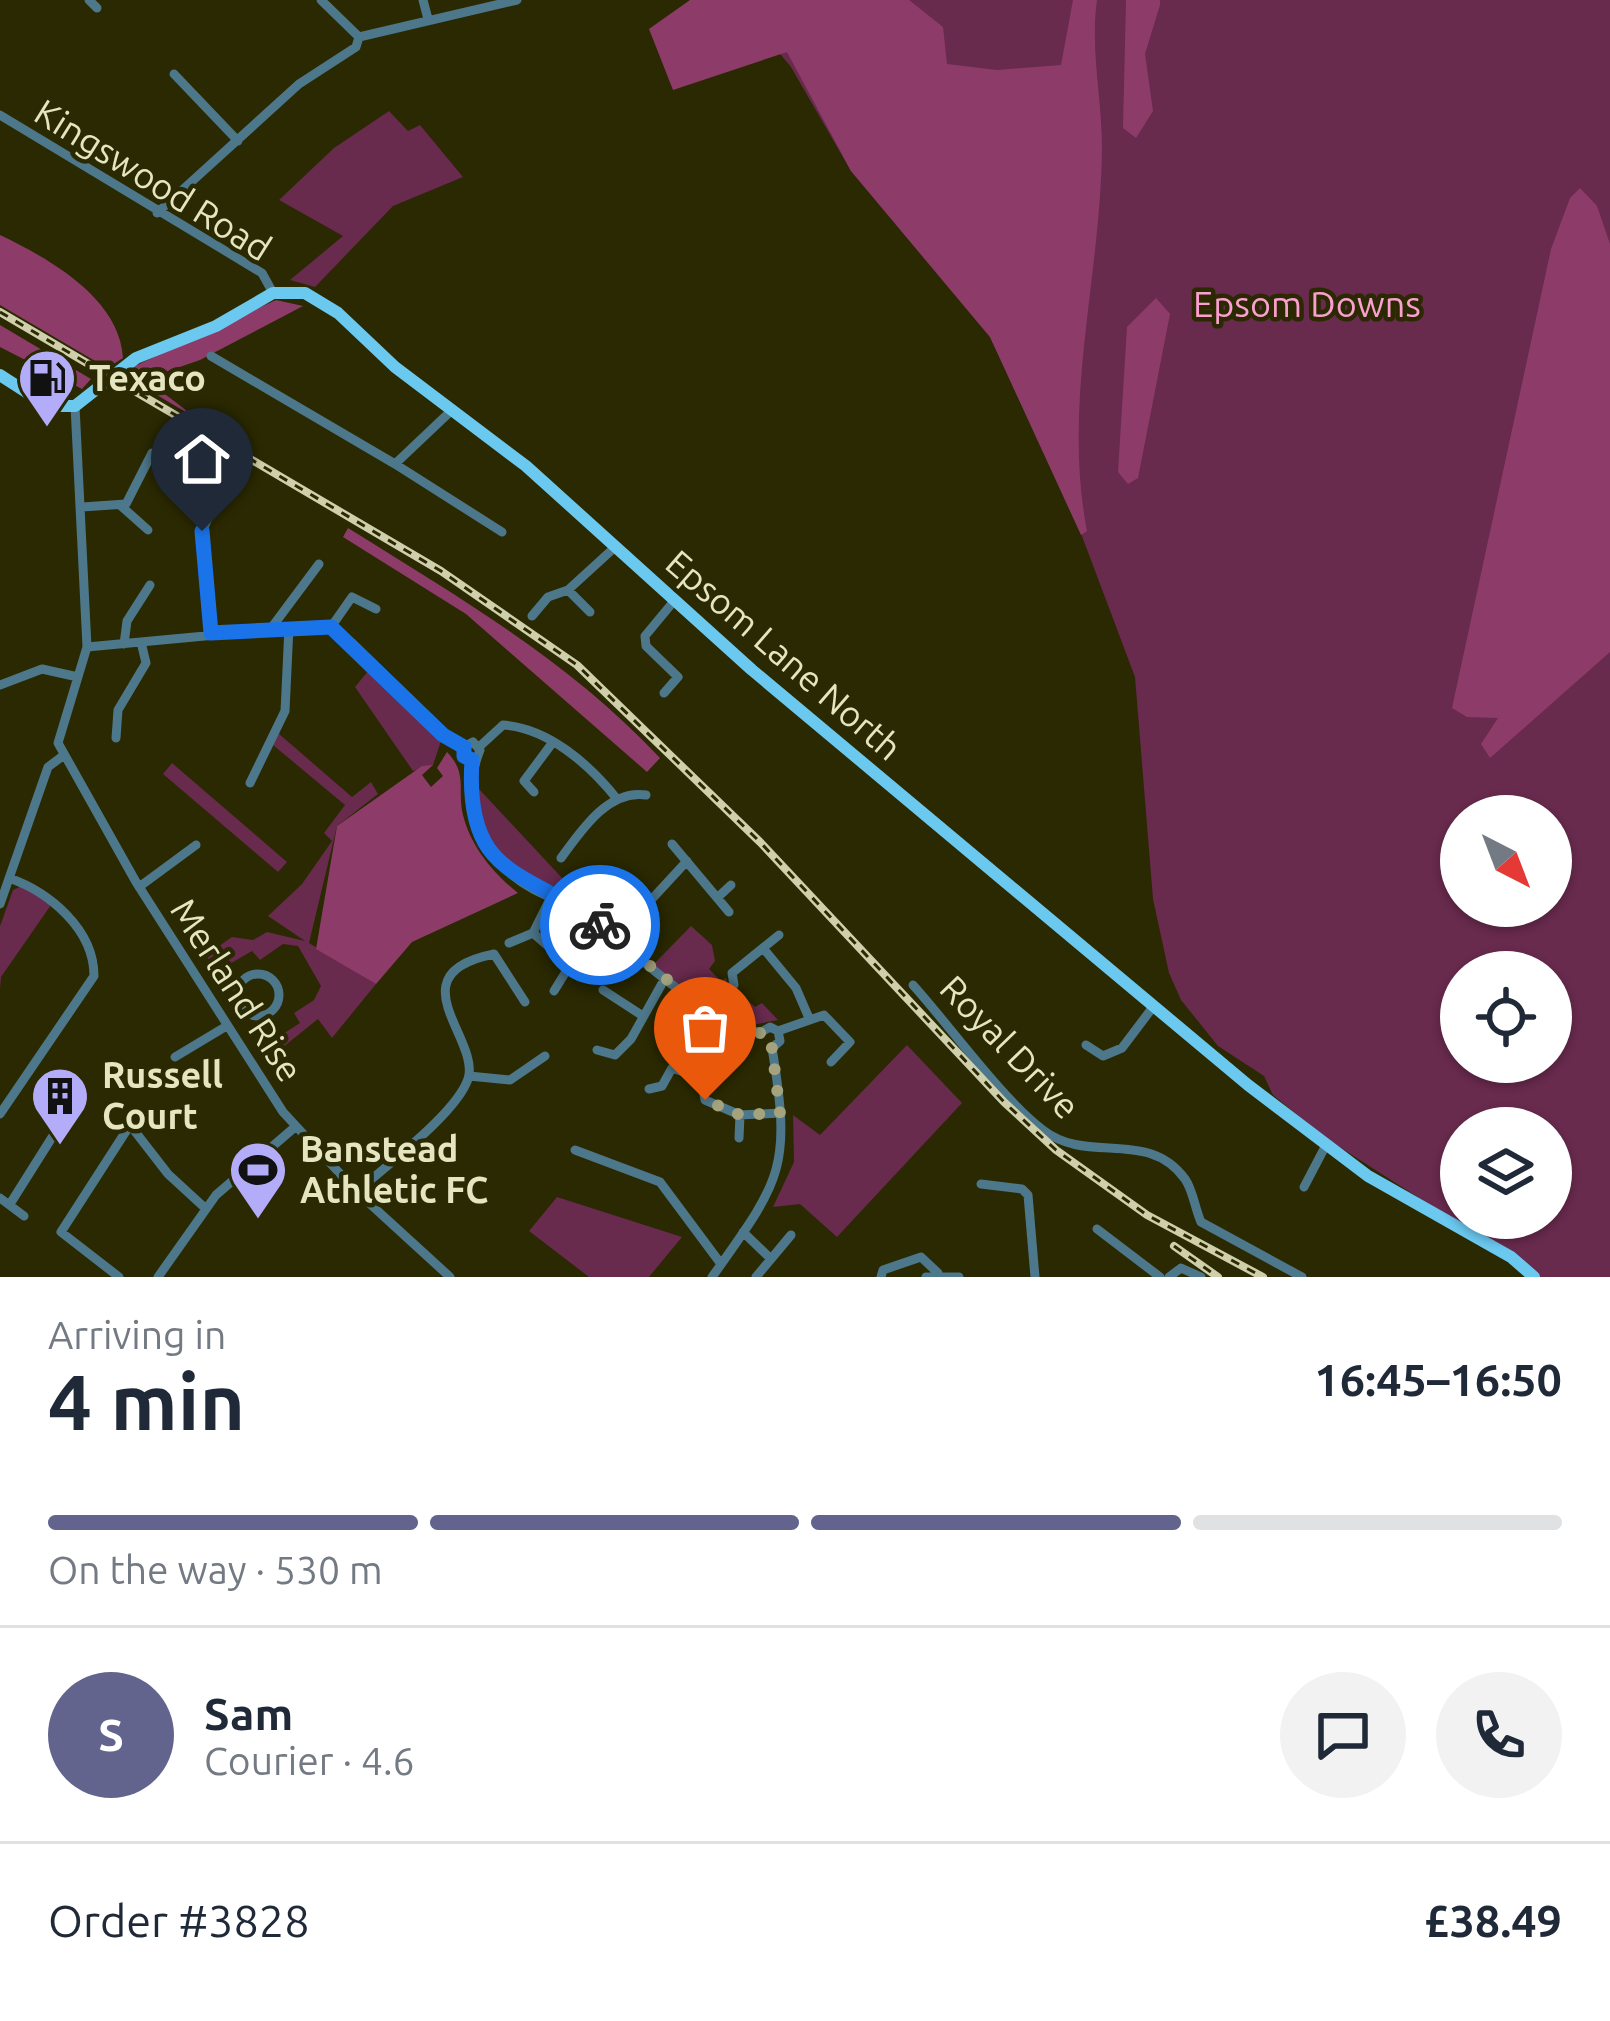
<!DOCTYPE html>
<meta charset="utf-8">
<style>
body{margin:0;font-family:Ubuntu,sans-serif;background:#f2f2f3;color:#1f2937;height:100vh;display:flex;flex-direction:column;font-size:45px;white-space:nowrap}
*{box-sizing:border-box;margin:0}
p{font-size:39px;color:#747a83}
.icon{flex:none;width:66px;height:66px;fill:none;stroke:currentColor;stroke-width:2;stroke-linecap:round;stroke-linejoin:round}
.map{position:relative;height:1277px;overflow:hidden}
.sheet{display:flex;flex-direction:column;background:#fff;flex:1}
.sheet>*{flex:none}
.needle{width:78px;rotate:138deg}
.controls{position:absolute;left:1440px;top:795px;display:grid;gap:24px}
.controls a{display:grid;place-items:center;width:132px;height:132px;border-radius:50%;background:#fff;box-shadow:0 3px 9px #0004;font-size:60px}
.pin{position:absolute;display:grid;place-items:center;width:102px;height:102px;color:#fff;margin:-123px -51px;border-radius:50% 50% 50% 0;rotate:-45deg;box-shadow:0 0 12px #0007}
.pin .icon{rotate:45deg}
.courier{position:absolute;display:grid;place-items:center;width:120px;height:120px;margin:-60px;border:9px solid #1a73e8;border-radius:50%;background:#fff;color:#222;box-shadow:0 3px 15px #0007}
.summary em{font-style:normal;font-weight:700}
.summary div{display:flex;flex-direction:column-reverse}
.summary{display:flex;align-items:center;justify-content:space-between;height:204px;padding:0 48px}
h1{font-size:78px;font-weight:700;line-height:90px}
.bar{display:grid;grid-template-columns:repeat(4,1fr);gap:18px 12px;align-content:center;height:144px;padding:0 48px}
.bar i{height:15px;border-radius:9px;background:#e0e1e3}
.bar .active{background:#62648e}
.bar p{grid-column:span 4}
.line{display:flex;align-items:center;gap:30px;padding:0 48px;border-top:3px solid #e0e1e3}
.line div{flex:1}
.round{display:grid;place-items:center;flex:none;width:126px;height:126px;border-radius:63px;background:#f2f2f3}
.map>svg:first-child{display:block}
</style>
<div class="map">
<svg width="1610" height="1277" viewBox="0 0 1610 1277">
<rect width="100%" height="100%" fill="#2a2901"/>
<path fill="#682a4d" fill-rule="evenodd" d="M735,0H1610V1277H1532L1511,1257L1324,1137L1273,1095L1264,1076L1218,1046L1181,1000L1169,973L1153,899L1135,677L1071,507L990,337L851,171L791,67ZM1461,816H1551V906H1461ZM1461,972H1551V1062H1461ZM1461,1128H1551V1218H1461Z
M389,111L408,131L420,125L463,177L393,206L315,287L290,280L343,236L279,200L334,148Z
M373,665L443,735L433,765L413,771L355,687Z
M278,733L352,797L371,782L378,794L337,826L309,943L376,984L332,1038L318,1019L267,1060L261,1048L300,1023L294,1013L314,1000L321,986L298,946L283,944L260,960L252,951L216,972L206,955L232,937L253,940L267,932L305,941L268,916L302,884L332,841L324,833L345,805L273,745Z
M172,763L287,862L278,872L163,774Z
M479,789L563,879L560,892C517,881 471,836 479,789Z
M26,884L51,905L1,977L0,989V926L13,890Z
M691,926L712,945L715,961L709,969L721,981L726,978L729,996L744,997L755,1007L762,1003L778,1020L742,1027L650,968Z
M907,1045L962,1103L837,1237L800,1204L773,1207L794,1162L793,1115L820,1135Z
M557,1197L682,1237L649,1277H589L529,1231Z"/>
<path fill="#8d3c6a" d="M690,0H909L943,27L947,64L997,70L1061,65L1073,0H1097C1090,49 1102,98 1102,147C1101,277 1062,402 1087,531L1081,535L990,337L851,171L787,52L673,90L649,29Z
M1126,0H1160V5L1145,54L1153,111L1136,138L1123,128Z
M1580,188L1597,206L1610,244V652L1490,758L1481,744L1498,718L1467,717L1452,708L1551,249L1570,198Z
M0,235C48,258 120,298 123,358L107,368L0,305Z
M1156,298L1170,314L1138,478L1128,484L1118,472L1127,327Z
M276,300L303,306L200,360L145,379L199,420L120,373Z
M0,325L91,379L82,389L0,347Z
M348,528C457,596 572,663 660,758L647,772L466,614L343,537Z
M447,752C468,774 457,789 463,815C471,847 493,873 518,893L412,942L376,984L316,949L337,826L422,766L433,765L422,775L431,787L443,776L437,768Z"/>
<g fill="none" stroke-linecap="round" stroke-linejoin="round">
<path stroke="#4d778a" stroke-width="9" d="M89,0L97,8
M423,0L428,19
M359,37L517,0
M174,74L238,141
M0,115L262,273L273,293
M157,213L299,84L356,47L359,37L321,0
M211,356L395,464L452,410
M75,406L87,647L58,743L136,882L283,1112L357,1192L450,1277
M395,464L502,532
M121,506L148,530
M82,507L126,504L152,453
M568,590L614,548
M532,616L548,597L568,590L590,612
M272,627L319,564
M331,627L352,597L376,609
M211,633L202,531L232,470
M124,644L127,621L150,585
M87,647L324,625L352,643L472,760
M0,685L42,669L78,677
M664,693L678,677L646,646L645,636L674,601
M116,738L118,710L146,663L141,642
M464,747L473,742L480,750C459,802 478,859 533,889C556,901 579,908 599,924C650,967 695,1011 760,1033
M479,747L503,725C548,728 589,764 617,799
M250,783L285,711L289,627
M534,792L524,781L553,742
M672,844L729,912
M561,858C581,831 608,789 646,795
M139,887L196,845
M717,898L731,885
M0,904L48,767L64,755
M533,933L551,897
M615,939L687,861
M509,943L533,933L570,965L554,991
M763,948L796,988L809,1018
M237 995a21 21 0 1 1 42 0a21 21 0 1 1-42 0Z
M734,985L732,973L779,935
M913,985C949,1025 1003,1100 1043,1130C1088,1165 1148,1128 1185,1179C1193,1190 1195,1209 1201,1222L1302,1277
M603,990L643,1016
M778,1031L824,1015L850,1042L831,1062
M760,1033L770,1027L778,1031L780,1041L772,1048
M1086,1045L1103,1056L1122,1048L1153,1007
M597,1050L615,1055L631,1039L664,980
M175,1057L225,1027
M469,1076L510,1080L545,1056
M701,1078L711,1058
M649,1089L662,1086L672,1068L701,1078L705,1100L740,1115L780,1113
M0,1114L94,976C94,929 49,892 9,878
M739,1138L740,1115
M575,1150L660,1182L721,1264
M981,1184L1022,1189L1028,1195L1035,1277
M1304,1187L1326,1145
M357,1192C385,1166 456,1114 468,1079C481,1039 394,974 494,954L525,1002
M0,1198L24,1216
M10,1204L56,1131
M1097,1229L1160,1277
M743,1232L771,1259
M119,1277L61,1232L130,1125L168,1174L205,1208
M158,1277L216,1195L295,1127
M712,1277C781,1180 792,1169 772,1048
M756,1277L791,1235
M881,1277L883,1270L921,1257L938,1273
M926,1277H959
M1169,1277L1181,1268L1201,1277"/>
<path stroke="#6bc8ef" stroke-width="12" d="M0,375L48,406H75L136,358L216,326L273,293H305L338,313L395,367L526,466L752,670L1248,1085L1368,1176L1511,1257L1534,1277"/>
<g stroke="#cfcfab" stroke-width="8">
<path id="rail" d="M0,312L441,571L577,665L760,842L1004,1102L1056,1150L1147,1215L1263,1277
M1174,1246L1218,1277"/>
</g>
<use href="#rail" stroke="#2a2901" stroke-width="3" stroke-dasharray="9" stroke-linecap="butt"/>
</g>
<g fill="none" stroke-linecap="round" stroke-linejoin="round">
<path stroke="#a4a37e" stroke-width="12" stroke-dasharray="0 21.6" d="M600,925L692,1000L760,1033L763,1045L772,1048L780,1113L740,1115L705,1100"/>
<path stroke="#1a73e8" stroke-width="15" d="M202,531L211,633L331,627L443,735L464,747V756L472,760C464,881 528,868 600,925"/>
</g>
<defs>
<g id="fuel-pin" transform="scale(3)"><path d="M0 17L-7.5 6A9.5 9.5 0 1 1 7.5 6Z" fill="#b3acf9" stroke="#2a2901"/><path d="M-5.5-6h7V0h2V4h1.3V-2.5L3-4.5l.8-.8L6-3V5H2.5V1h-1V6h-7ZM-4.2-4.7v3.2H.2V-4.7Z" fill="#111"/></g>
<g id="building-pin" transform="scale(3)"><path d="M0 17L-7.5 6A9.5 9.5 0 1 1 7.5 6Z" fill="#b3acf9" stroke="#2a2901"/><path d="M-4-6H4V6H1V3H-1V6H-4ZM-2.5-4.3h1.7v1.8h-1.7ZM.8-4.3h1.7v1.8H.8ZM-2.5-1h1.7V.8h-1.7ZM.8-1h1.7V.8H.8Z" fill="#111"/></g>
<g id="stadium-pin" transform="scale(3)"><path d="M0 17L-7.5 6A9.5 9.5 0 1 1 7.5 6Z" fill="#b3acf9" stroke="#2a2901"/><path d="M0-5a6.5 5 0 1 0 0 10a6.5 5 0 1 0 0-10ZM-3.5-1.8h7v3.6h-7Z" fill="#111"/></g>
</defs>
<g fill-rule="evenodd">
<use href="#fuel-pin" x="47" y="378"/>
<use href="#building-pin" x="60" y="1096"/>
<use href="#stadium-pin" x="258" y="1170"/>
</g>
<g text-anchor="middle" stroke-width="9" stroke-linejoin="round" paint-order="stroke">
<g font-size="36" fill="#e5e5c1" stroke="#2a2901">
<text transform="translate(153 180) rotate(32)" y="13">Kingswood Road</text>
<text transform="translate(784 655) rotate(41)" y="13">Epsom Lane North</text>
<text transform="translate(237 990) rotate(57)" y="13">Merland Rise</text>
<text transform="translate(1010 1047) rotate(46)" y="13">Royal Drive</text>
</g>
<g font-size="36" fill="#fa9fcf" stroke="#2a2901">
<text x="1307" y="317">Epsom Downs</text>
</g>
<g font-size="36" font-weight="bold" fill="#e5e5c1" stroke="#2a2901" text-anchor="start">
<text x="89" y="391">Texaco</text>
<text x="102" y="1088">Russell<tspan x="102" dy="41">Court</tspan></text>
<text x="300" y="1162">Banstead<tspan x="300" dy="41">Athletic FC</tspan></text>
</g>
</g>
</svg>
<div class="controls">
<a><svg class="needle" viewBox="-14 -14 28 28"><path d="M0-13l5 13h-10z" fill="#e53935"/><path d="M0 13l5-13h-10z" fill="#747a83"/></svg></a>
<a><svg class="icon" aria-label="locate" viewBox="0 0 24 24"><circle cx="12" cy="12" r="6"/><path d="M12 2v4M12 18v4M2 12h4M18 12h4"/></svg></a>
<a><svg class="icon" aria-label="layers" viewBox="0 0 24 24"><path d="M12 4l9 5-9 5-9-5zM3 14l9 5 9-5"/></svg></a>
</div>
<div class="pin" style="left:705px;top:1100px;background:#ea580c"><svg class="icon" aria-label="bag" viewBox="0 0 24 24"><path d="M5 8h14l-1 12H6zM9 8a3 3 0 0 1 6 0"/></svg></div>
<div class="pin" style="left:202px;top:531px;background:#1f2937"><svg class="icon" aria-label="home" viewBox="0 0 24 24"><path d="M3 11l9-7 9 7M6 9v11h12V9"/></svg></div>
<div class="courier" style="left:600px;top:925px"><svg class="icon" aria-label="bike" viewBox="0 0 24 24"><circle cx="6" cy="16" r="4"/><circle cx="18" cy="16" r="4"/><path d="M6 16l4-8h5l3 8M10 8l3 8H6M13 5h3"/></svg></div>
</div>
<section class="sheet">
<div class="summary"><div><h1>4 min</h1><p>Arriving in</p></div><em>16:45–16:50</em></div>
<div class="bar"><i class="active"></i><i class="active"></i><i class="active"></i><i></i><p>On the way · 530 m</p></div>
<div class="line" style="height:216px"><b class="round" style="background:#62648e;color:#fff">S</b><div><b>Sam</b><p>Courier · 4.6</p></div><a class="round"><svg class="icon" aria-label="chat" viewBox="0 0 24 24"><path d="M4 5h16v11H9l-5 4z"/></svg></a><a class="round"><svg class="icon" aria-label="phone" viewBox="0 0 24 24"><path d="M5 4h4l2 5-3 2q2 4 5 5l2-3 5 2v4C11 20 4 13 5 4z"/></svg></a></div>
<div class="line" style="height:156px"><div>Order #3828</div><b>£38.49</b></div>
</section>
